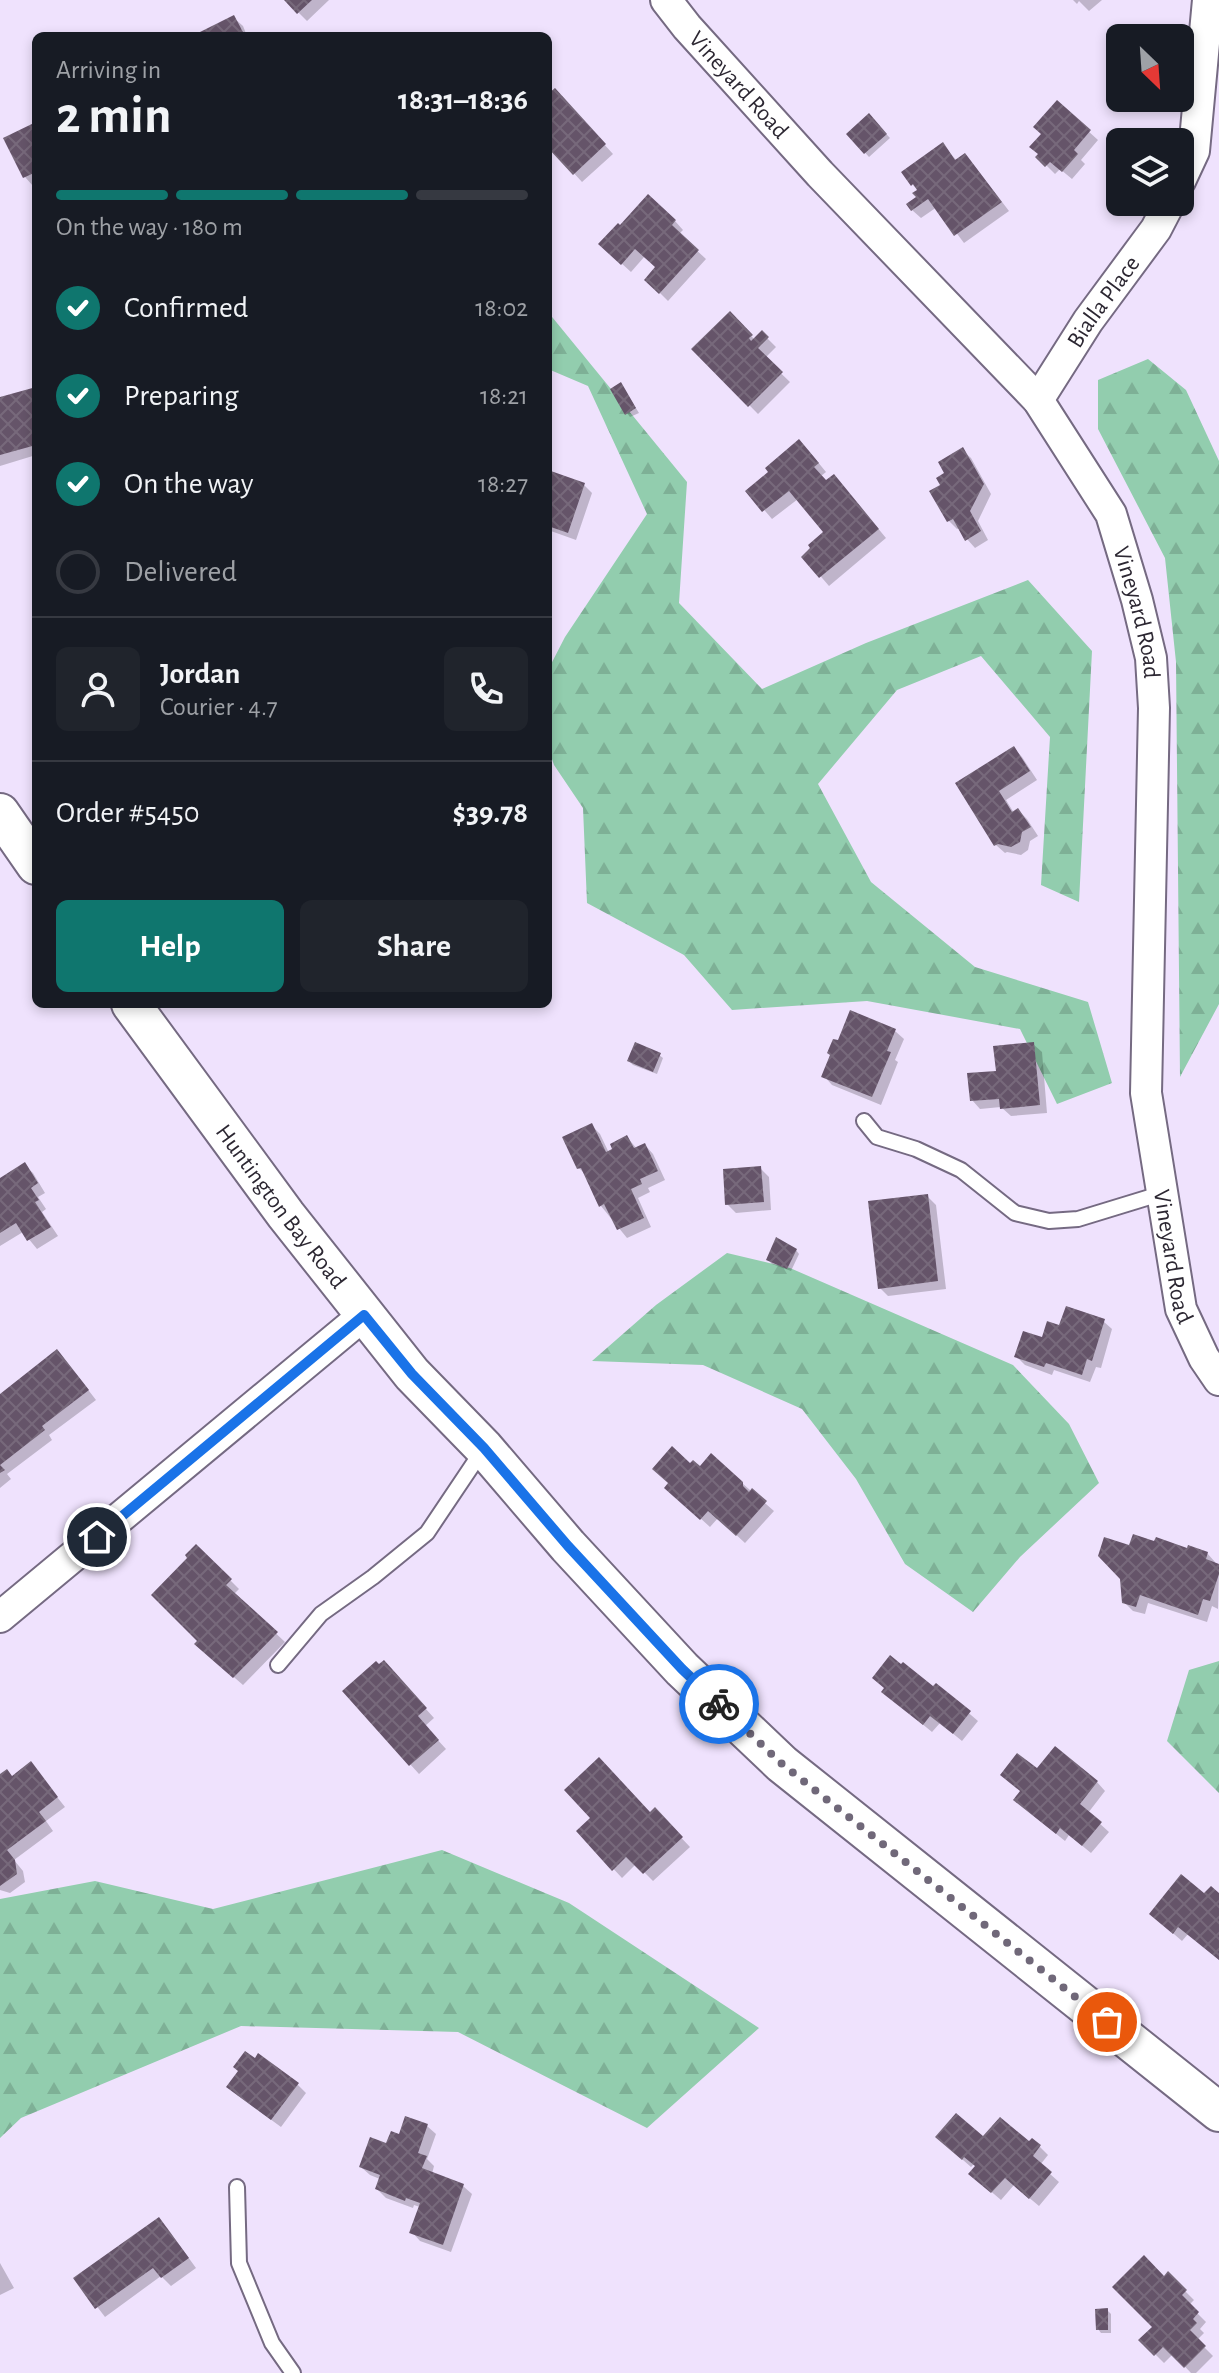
<!DOCTYPE html>
<meta charset="utf-8">
<style>
body{margin:0;font-family:"Alegreya Sans",sans-serif;background:#20242c;color:#f1f3f6;height:100vh;display:flex;flex-direction:column;font-size:30px;white-space:nowrap}
*{box-sizing:border-box;margin:0}
p{font-size:26px;color:#9ea1a6}
.icon{flex:none;width:44px;height:44px;fill:none;stroke:currentColor;stroke-width:2;stroke-linecap:round;stroke-linejoin:round}
.map{position:relative;flex:1;overflow:hidden}
.drawer{position:absolute;left:32px;top:32px;width:520px;height:976px;display:flex;flex-direction:column;background:#171b24;border-radius:12px;box-shadow:0 4px 12px #0003}
.drawer>*{flex:none}
.needle{width:52px;rotate:155deg}
.fabs{position:absolute;left:1106px;top:24px;display:grid;gap:16px}
.fabs a{display:grid;place-items:center;width:88px;height:88px;border-radius:12px;background:#171b24;box-shadow:0 4px 12px #0003;font-size:40px}
.pin{position:absolute;display:grid;place-items:center;width:68px;height:68px;color:#fff;margin:-34px;border:4px solid #fff;border-radius:50%;box-shadow:0 2px 8px #0007}
.courier{position:absolute;display:grid;place-items:center;width:80px;height:80px;margin:-40px;border:6px solid #1a73e8;border-radius:50%;background:#fff;color:#222;box-shadow:0 2px 10px #0007}
.head em{font-style:normal;font-weight:700}
.head div{display:flex;flex-direction:column-reverse}
.head{display:flex;align-items:center;justify-content:space-between;height:136px;padding:0 24px}
h1{font-size:52px;font-weight:700;line-height:60px}
.bar{display:grid;grid-template-columns:repeat(4,1fr);gap:12px 8px;align-content:center;height:96px;padding:0 24px}
.bar i{height:10px;border-radius:6px;background:#363941}
.bar .current{background:#0f766e}
.bar p{grid-column:span 4}
.line{display:flex;align-items:center;gap:20px;padding:0 24px;border-top:2px solid #363941}
.line div{flex:1}
.round{display:grid;place-items:center;flex:none;width:84px;height:84px;border-radius:12px;background:#20242c}
ol{padding:0 24px;list-style:none}
li{display:flex;align-items:center;gap:24px;height:88px}
li p{margin-inline-start:auto}
li .icon{padding:8px;border-radius:50%;background:#0f766e;color:#fff;stroke-width:4}
li:last-child{color:#9ea1a6}
li i{width:44px;height:44px;border:4px solid #363941;border-radius:50%}
.primary-button{display:flex;gap:16px;margin-top:auto;padding:16px 24px}
.primary-button a{flex:1;height:92px;border-radius:12px;background:#0f766e;color:#fff;font-size:32px;font-weight:700;line-height:92px;text-align:center}
.primary-button a+a{background:#20242c;color:#f1f3f6}
.map>svg:first-child{display:block}
</style>
<div class="map">
<svg width="1219" height="2373" viewBox="0 0 1219 2373">
<defs>
<pattern id="forest-firs" width="22" height="20" patternUnits="userSpaceOnUse" patternTransform="scale(2)"><rect width="22" height="20" fill="#92cdae"/><path d="M5 1l3.5 6h-7zM16 11l3.5 6h-7z" fill="#7eb096"/></pattern>
<pattern id="building-cross-hatch" width="8" height="8" patternUnits="userSpaceOnUse" patternTransform="scale(2)"><rect width="8" height="8" fill="#655469"/><path d="M0 0l8 8M0 8l8-8" fill="none" stroke="#77697b"/></pattern>
</defs>
<rect width="100%" height="100%" fill="#efe2fd"/>
<path fill="url(#forest-firs)" d="M548,312L687,482L679,603L762,689L866,643L1028,580L1092,651L1079,902L1041,885L1050,737L981,656L897,690L818,784L871,882L975,967L1088,1002L1112,1083L1057,1104L1020,1029L867,1001L732,1010L684,955L587,903L583,808L554,765L548,747V670L565,637L647,514L588,386L548,369Z
M1148,359L1186,390L1219,461V1004L1180,1077L1176,662L1165,558L1098,429V380Z
M727,1253L790,1268L1013,1365L1069,1424L1099,1483L1020,1557L973,1612L905,1564L856,1479L802,1409L703,1365L592,1361L656,1305Z
M1219,1661V1793L1167,1741L1189,1670Z
M442,1850L569,1903L759,2028L647,2128L458,2032L241,2026L21,2118L0,2138V1899L95,1881L213,1909Z"/>
<path fill="#0003" d="M286,0H329L307,21Z
M1073,0H1102L1089,11L1079,1L1077,4Z
M234,18L243,26L247,36H198Z
M548,97L563,99L613,154L582,182L548,145Z
M1057,103L1098,140L1081,160L1085,164L1072,179L1060,169L1055,174L1038,157L1043,134Z
M869,116L890,138L869,157L848,134Z
M36,124V184L33,186L25,177Z
M943,145L957,161L973,164L1009,211L964,243L937,207L921,218L912,210L919,198V191L912,184Z
M675,221L683,230L679,234L706,259L668,301L647,280L658,268L645,256L631,272L609,252Z
M730,314L755,340L762,333L776,347L765,358L790,382L758,414L694,349Z
M621,384L639,413L630,417L627,413Z
M36,389V455L0,466V400Z
M808,450L826,472L821,476L827,482L842,485L886,538L829,586L804,557L826,533L798,499L772,519L748,491Z
M962,450L971,458L991,494L978,521L988,540L975,548L967,539L960,528L957,529L949,521L943,486L947,474Z
M548,472L584,485L592,493L576,540L548,530Z
M1014,748L1022,757L1037,780L1006,800L1014,813L1018,810L1027,819L1038,836L1030,841L1028,850L1021,855L1007,852L1005,853L996,845L958,783Z
M895,1031L904,1039L895,1060L898,1062L881,1105L832,1085L824,1076Z
M1033,1044L1042,1052L1047,1113L1011,1116L1001,1107L980,1109L972,1100L998,1073Z
M659,1055L663,1058L657,1074L633,1065L629,1061Z
M592,1126L600,1134L609,1153L627,1137L637,1149L645,1145L653,1154L665,1180L648,1188L650,1192L638,1198L651,1227L627,1238L601,1206L587,1176L579,1168Z
M24,1165L33,1173L45,1193L38,1197L46,1209L42,1212L58,1236L37,1249L23,1232L0,1246V1180Z
M760,1168L769,1177L771,1210L736,1213L727,1204Z
M927,1196L936,1205L946,1289L888,1296L880,1288Z
M796,1250L799,1254L791,1271L772,1264L768,1260Z
M1103,1321L1112,1329L1101,1368L1096,1367L1090,1382L1054,1370L1052,1375L1025,1365L1016,1356L1061,1328Z
M66,1361L96,1400L49,1435L52,1440L7,1474L11,1479L0,1488V1396Z
M690,1466L742,1483L774,1511L745,1543L718,1518L710,1527L676,1496L671,1484Z
M196,1546L239,1589L234,1594L285,1642L243,1685L205,1652L190,1558Z
M1131,1548L1189,1550L1207,1553L1215,1562V1564L1219,1566L1218,1609L1212,1606L1207,1622L1148,1603L1145,1614L1133,1611L1124,1602Z
M392,1671L434,1718L425,1726L446,1749L419,1774L345,1692Z
M936,1685L978,1721L962,1741L940,1723L932,1732L893,1700L886,1689L933,1688Z
M31,1764L65,1807L46,1821L53,1831L14,1860L23,1871L25,1882L10,1893L0,1890V1777L13,1778Z
M1037,1771L1097,1782L1105,1791L1088,1813L1109,1832L1091,1853L1069,1835L1065,1841L1024,1808L1022,1792Z
M655,1810L690,1847L653,1881L636,1864L622,1878L578,1831L651,1815Z
M1219,1895V1960L1188,1934L1182,1941L1160,1922L1205,1896Z
M297,2084L306,2093L281,2127L237,2095Z
M427,2126L436,2134L427,2159L434,2166L432,2174L463,2186L472,2194L451,2252L420,2241L412,2232L420,2207L414,2205L413,2208L386,2198L377,2189L380,2179L370,2175L361,2167L401,2136Z
M1029,2144L1040,2147L1048,2155L1040,2165L1059,2182L1039,2206L1014,2185L1001,2200L980,2182L977,2167L974,2164L971,2167L947,2146Z
M167,2228L196,2268L171,2286L161,2276L105,2317L76,2279Z
M0,2263L14,2288L0,2295Z
M1168,2274L1194,2300L1189,2305L1206,2322L1200,2329L1204,2333L1197,2340L1213,2356L1196,2373H1191L1173,2354L1164,2363L1141,2340L1155,2327L1165,2278Z
M1107,2310L1111,2314V2333H1101L1098,2329Z"/>
<path fill="url(#building-cross-hatch)" d="M284,0H312L297,14Z
M234,15L245,36H192Z
M555,88L606,144L573,175L548,148V94Z
M1057,100L1091,130L1074,150L1078,154L1062,172L1050,162L1045,167L1035,157L1038,154L1029,147L1041,134L1033,127Z
M869,113L887,134L864,154L846,134Z
M36,122V166L32,168L34,173L23,178L3,138Z
M943,142L955,160L965,153L1002,202L954,236L928,199L911,211L906,204L916,197L912,193L917,190L913,184L911,186L901,172Z
M648,194L676,220L672,225L699,250L659,294L644,280L655,267L635,249L621,265L598,244L618,223L620,225Z
M730,311L753,335L749,338L751,341L762,330L769,337L758,348L783,372L748,407L691,349Z
M621,382L636,408L625,415L610,389Z
M36,387V445L0,455V397Z
M799,439L819,463L814,467L826,480L834,474L879,529L819,578L801,557L810,548L808,545L823,532L789,491L762,512L745,491L768,472L765,468Z
M963,447L984,484L970,511L981,531L965,541L953,519L947,522L929,491L940,485L936,478L944,473L938,462Z
M548,470L585,483L568,533L548,526Z
M1014,746L1030,771L999,791L1012,812L1018,808L1031,827L1022,832L1020,842L1011,847L998,844L994,846L955,783Z
M850,1010L896,1029L887,1051L891,1052L872,1097L821,1077L830,1055L827,1053L833,1039L838,1040Z
M635,1042L661,1053L653,1072L627,1061Z
M1034,1042L1040,1105L1000,1109L999,1099L970,1101L967,1073L996,1071L993,1046Z
M592,1123L606,1152L612,1149L610,1144L627,1135L634,1148L645,1143L658,1171L640,1179L642,1184L631,1189L644,1218L617,1230L604,1204L599,1207L581,1168L577,1169L562,1137Z
M25,1162L38,1183L31,1188L39,1200L35,1202L51,1227L27,1241L16,1223L0,1233V1178Z
M761,1166L764,1202L725,1205L723,1169Z
M928,1194L938,1281L878,1289L868,1201Z
M776,1237L797,1249L787,1269L766,1260Z
M1066,1306L1105,1319L1092,1361L1087,1359L1082,1375L1046,1363L1044,1367L1014,1357L1023,1331L1042,1337L1047,1321L1059,1325Z
M57,1349L89,1390L42,1426L45,1430L0,1465L5,1470L0,1473V1394Z
M672,1446L690,1463L693,1460L700,1466L711,1453L743,1482V1486L749,1492L752,1488L767,1501L736,1536L708,1511L700,1520L664,1488L668,1483L652,1469Z
M1133,1534L1154,1541L1156,1537L1187,1548L1188,1545L1208,1552L1206,1559L1219,1564V1574L1210,1601L1203,1599L1198,1615L1140,1595L1136,1607L1122,1603L1120,1579L1098,1556L1104,1537L1129,1545Z
M196,1544L232,1579L226,1585L278,1632L233,1678L194,1644L197,1641L151,1595L187,1558L185,1555Z
M890,1655L901,1664L903,1662L933,1686L936,1683L971,1711L953,1734L930,1716L923,1725L881,1692L884,1688L872,1678Z
M384,1660L427,1708L418,1716L439,1740L409,1766L342,1691L376,1661L379,1664Z
M1055,1746L1098,1781L1080,1804L1102,1822L1082,1846L1060,1828L1056,1834L1013,1800L1020,1791L1000,1775L1017,1753L1037,1768Z
M599,1757L650,1812L655,1807L683,1837L643,1874L626,1857L612,1871L576,1831L590,1818L564,1790Z
M31,1761L58,1797L39,1812L46,1821L7,1850L15,1860L17,1874L0,1886V1774L7,1769L12,1776Z
M1181,1874L1204,1893L1211,1886L1219,1893V1960L1178,1927L1173,1934L1149,1914Z
M245,2051L255,2058L258,2053L299,2083L271,2120L226,2087L238,2071L233,2067Z
M956,2113L983,2136L1000,2117L1029,2141L1032,2138L1041,2145L1033,2156L1052,2172L1029,2199L1005,2178L991,2193L968,2174L975,2166L964,2157L962,2160L935,2137Z
M405,2116L428,2124L418,2153L427,2156L422,2168L464,2184L443,2245L409,2233L420,2203L406,2198L405,2201L375,2189L380,2175L359,2167L370,2137L386,2143L391,2131L399,2134Z
M159,2217L189,2258L161,2278L153,2268L95,2309L73,2278Z
M1144,2255L1164,2276L1168,2271L1187,2290L1182,2295L1199,2312L1193,2319L1197,2323L1190,2330L1206,2346L1184,2368L1163,2347L1154,2356L1138,2340L1152,2327L1112,2287Z
M1108,2308V2330H1096L1095,2309Z"/>
<g fill="none" stroke-linecap="round" stroke-linejoin="round">
<g stroke="#756a82" stroke-width="18">
<path id="service" d="M864,1121L877,1137L916,1149L961,1170L1015,1213L1049,1221L1078,1219L1163,1193
M278,1665L321,1614L373,1577L427,1533L482,1451
M237,2187L239,2263L272,2343L293,2373"/>
</g>
<g stroke="#756a82" stroke-width="34">
<g id="minor">
<path id="s1" d="M666,0L687,27L820,174L1038,400L1111,514L1137,600L1151,658L1154,708L1146,1093L1181,1309L1204,1358L1219,1380"/>
<path d="M1180,181L1194,151L1208,0"/>
<path id="s2" d="M1038,400L1088,321L1156,229L1170,202"/>
<path d="M0,1617L364,1315"/>
</g>
</g>
<g stroke="#756a82" stroke-width="42">
<g id="tertiary">
<path d="M0,813L36,865"/>
<path id="s3" d="M131,1004L286,1215L412,1374L484,1448L568,1546L682,1669L782,1764L1219,2112"/>
</g>
</g>
<use href="#service" stroke="#fff" stroke-width="14"/>
<use href="#minor" stroke="#fff" stroke-width="30"/>
<use href="#tertiary" stroke="#fff" stroke-width="38"/>
</g>
<g fill="none" stroke-linecap="round" stroke-linejoin="round">
<path stroke="#706879" stroke-width="8" stroke-dasharray="0 14.4" d="M719,1704L782,1764L1107,2022"/>
<path stroke="#1a73e8" stroke-width="10" d="M97,1537L364,1315L412,1374L484,1448L568,1546L682,1669L719,1704"/>
</g>
<g text-anchor="middle" stroke-width="8" stroke-linejoin="round" paint-order="stroke">
<g font-size="24" fill="#2c2732" stroke="#fff">
<text dy="8" stroke="none"><textPath href="#s1" startOffset="112">Vineyard Road</textPath></text>
<text dy="8" stroke="none"><textPath href="#s2" startOffset="118">Bialla Place</textPath></text>
<text dy="8" stroke="none"><textPath href="#s1" startOffset="784">Vineyard Road</textPath></text>
<text dy="8" stroke="none"><textPath href="#s3" startOffset="252">Huntington Bay Road</textPath></text>
<text dy="8" stroke="none"><textPath href="#s1" startOffset="1432">Vineyard Road</textPath></text>
</g>
</g>
</svg>
<div class="fabs">
<a><svg class="needle" viewBox="-14 -14 28 28"><path d="M0-13l5 13h-10z" fill="#e53935"/><path d="M0 13l5-13h-10z" fill="#9ea1a6"/></svg></a>
<a><svg class="icon" aria-label="layers" viewBox="0 0 24 24"><path d="M12 4l9 5-9 5-9-5zM3 14l9 5 9-5"/></svg></a>
</div>
<div class="pin" style="left:1107px;top:2022px;background:#ea580c"><svg class="icon" aria-label="bag" viewBox="0 0 24 24"><path d="M5 8h14l-1 12H6zM9 8a3 3 0 0 1 6 0"/></svg></div>
<div class="pin" style="left:97px;top:1537px;background:#1f2937"><svg class="icon" aria-label="home" viewBox="0 0 24 24"><path d="M3 11l9-7 9 7M6 9v11h12V9"/></svg></div>
<div class="courier" style="left:719px;top:1704px"><svg class="icon" aria-label="bike" viewBox="0 0 24 24"><circle cx="6" cy="16" r="4"/><circle cx="18" cy="16" r="4"/><path d="M6 16l4-8h5l3 8M10 8l3 8H6M13 5h3"/></svg></div>
<section class="drawer">
<div class="head"><div><h1>2 min</h1><p>Arriving in</p></div><em>18:31–18:36</em></div>
<div class="bar"><i class="current"></i><i class="current"></i><i class="current"></i><i></i><p>On the way · 180 m</p></div>
<ol>
<li><svg class="icon" aria-label="check" viewBox="0 0 24 24"><path d="M5 12l5 5 9-10"/></svg>Confirmed<p>18:02</p></li>
<li><svg class="icon" aria-label="check" viewBox="0 0 24 24"><path d="M5 12l5 5 9-10"/></svg>Preparing<p>18:21</p></li>
<li><svg class="icon" aria-label="check" viewBox="0 0 24 24"><path d="M5 12l5 5 9-10"/></svg>On the way<p>18:27</p></li>
<li><i></i>Delivered</li>
</ol>
<div class="line" style="height:144px"><a class="round"><svg class="icon" aria-label="person" viewBox="0 0 24 24"><circle cx="12" cy="8" r="4"/><path d="M4 21q1-7 8-7t8 7"/></svg></a><div><b>Jordan</b><p>Courier · 4.7</p></div><a class="round"><svg class="icon" aria-label="phone" viewBox="0 0 24 24"><path d="M5 4h4l2 5-3 2q2 4 5 5l2-3 5 2v4C11 20 4 13 5 4z"/></svg></a></div>
<div class="line" style="height:104px"><div>Order #5450</div><b>$39.78</b></div>
<div class="primary-button"><a>Help</a><a>Share</a></div>
</section>
</div>
